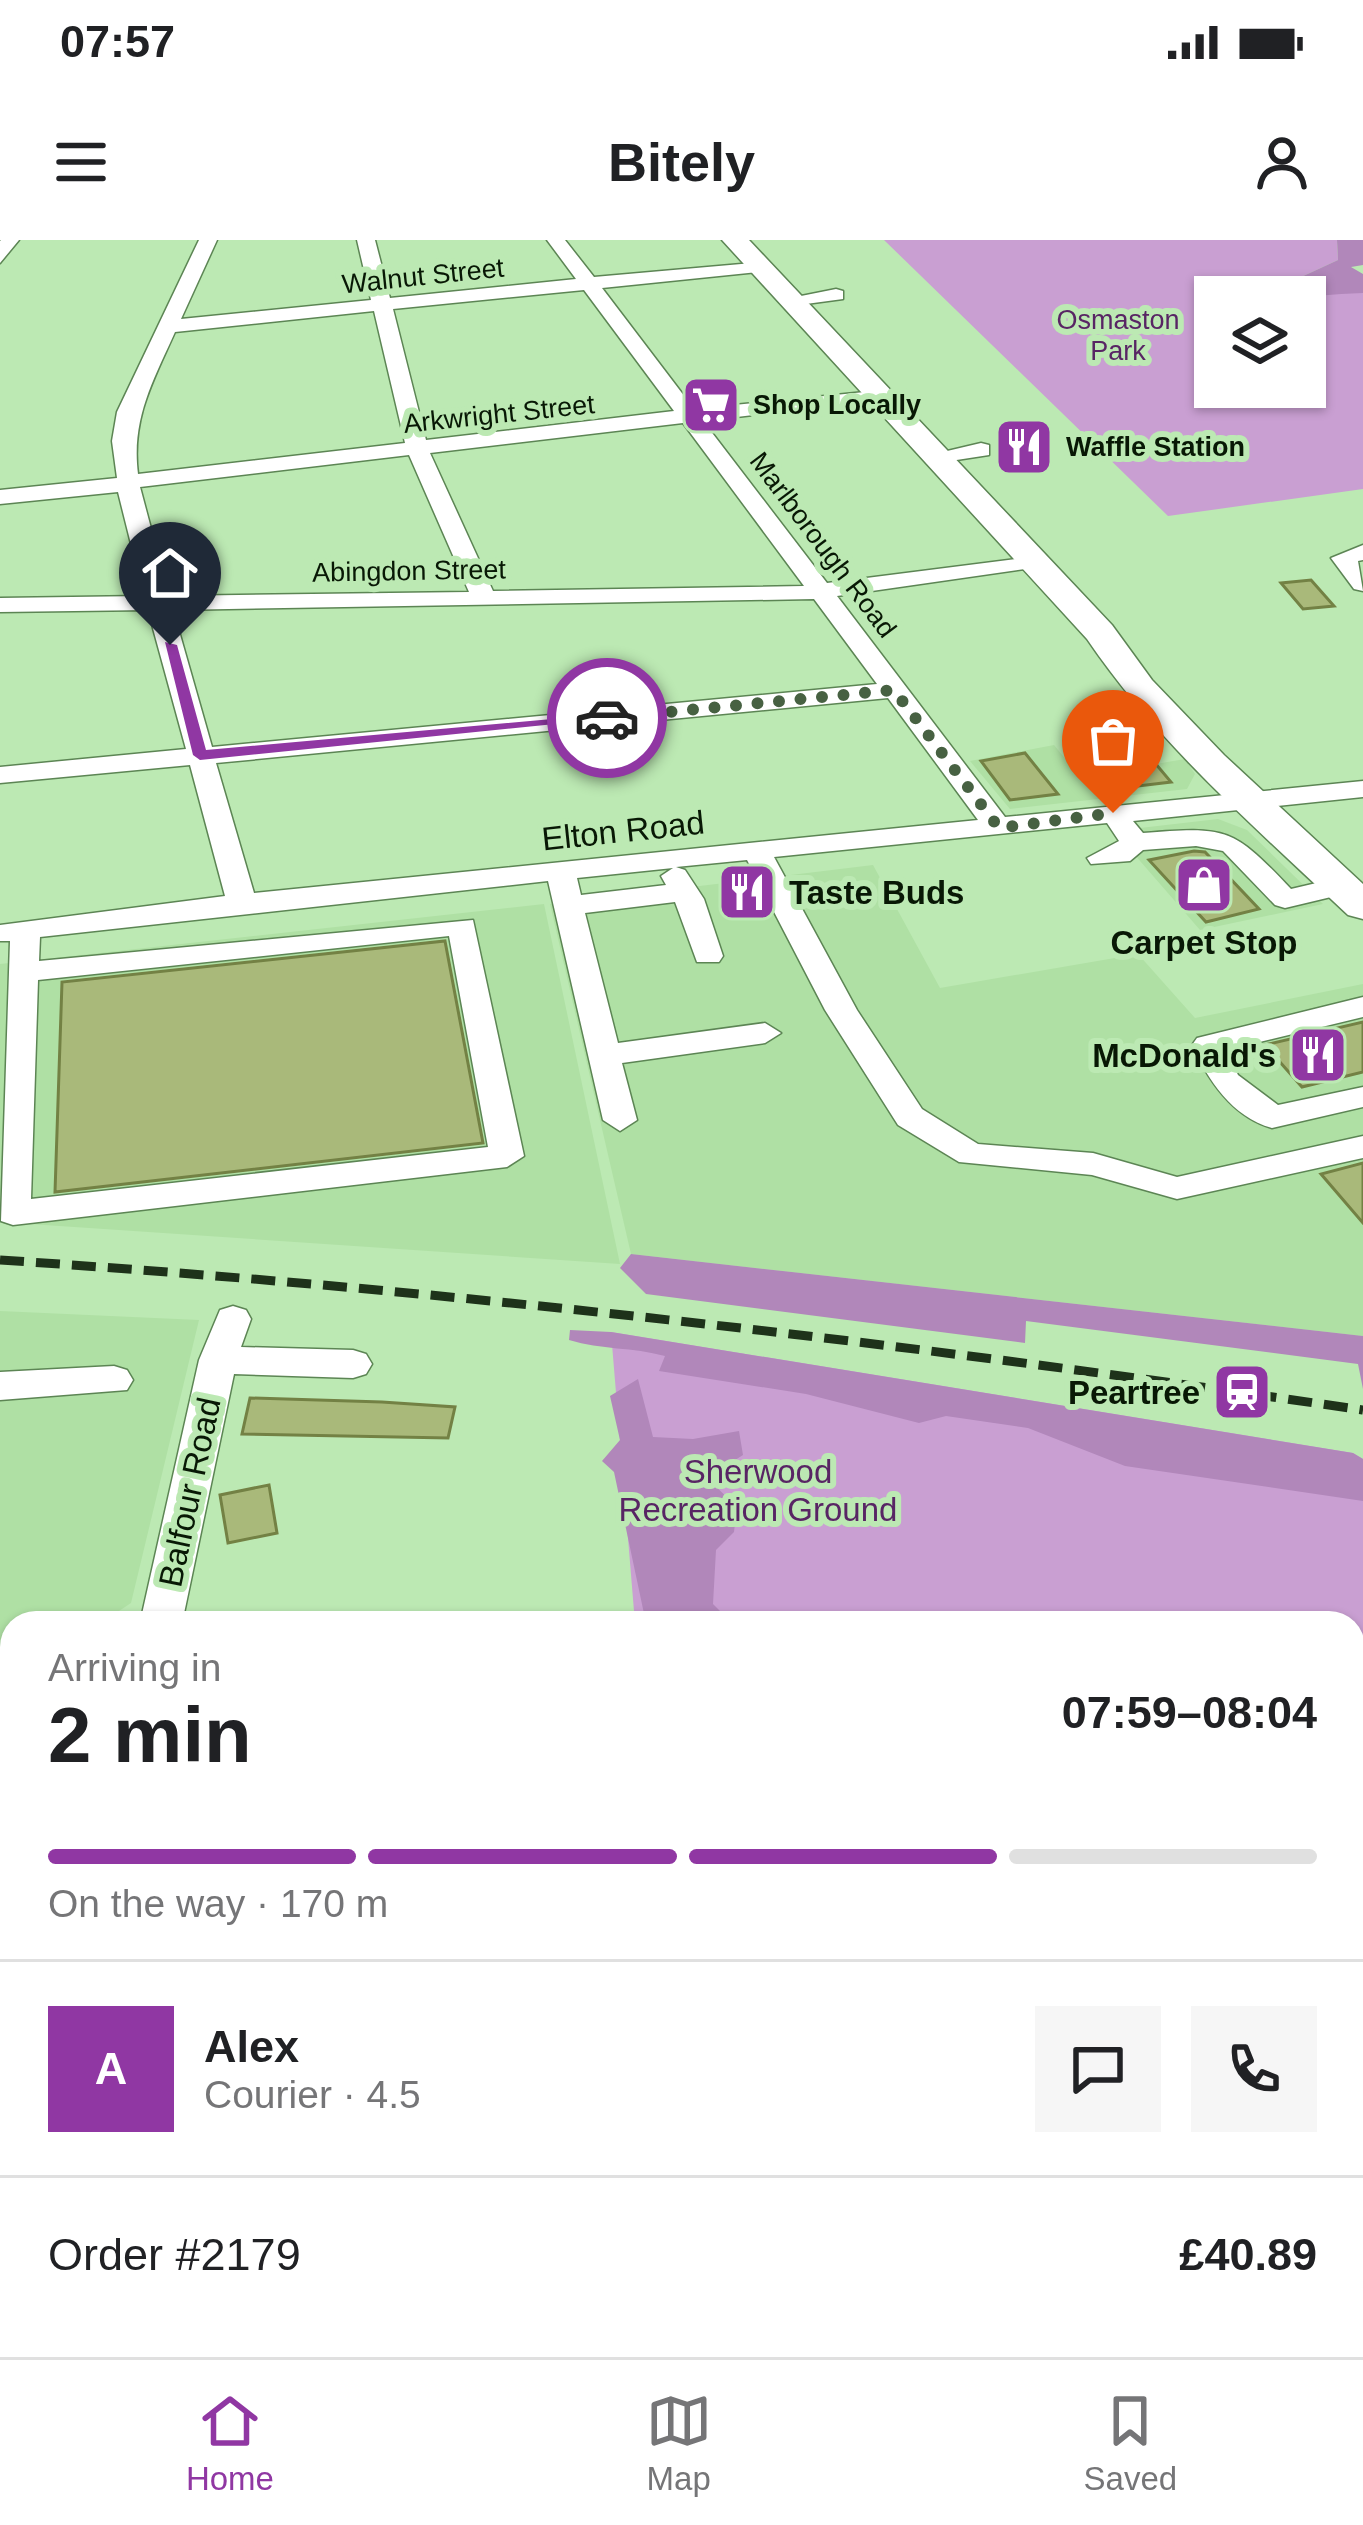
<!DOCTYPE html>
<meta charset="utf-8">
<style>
body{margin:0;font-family:Helvetica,sans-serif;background:#f6f6f6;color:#202124;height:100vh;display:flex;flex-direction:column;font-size:45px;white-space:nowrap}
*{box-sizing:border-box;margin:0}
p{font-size:39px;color:#757577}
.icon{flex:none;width:66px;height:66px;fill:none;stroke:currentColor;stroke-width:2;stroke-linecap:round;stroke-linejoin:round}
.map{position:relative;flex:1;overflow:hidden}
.sheet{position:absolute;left:0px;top:1371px;width:1365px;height:747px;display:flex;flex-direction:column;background:#fff;border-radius:36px 36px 0 0;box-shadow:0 3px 9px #0004}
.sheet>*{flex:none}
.buttons{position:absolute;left:1194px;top:36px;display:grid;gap:24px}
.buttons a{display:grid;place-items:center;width:132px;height:132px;border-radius:0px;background:#fff;box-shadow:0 3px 9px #0004;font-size:60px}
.pin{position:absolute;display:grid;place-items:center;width:102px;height:102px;color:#fff;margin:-123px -51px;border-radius:50% 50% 50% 0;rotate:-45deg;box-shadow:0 0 12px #0007}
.pin .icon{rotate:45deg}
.courier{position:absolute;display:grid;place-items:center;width:120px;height:120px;margin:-60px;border:9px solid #9037a3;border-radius:50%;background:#fff;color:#222;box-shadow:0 3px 15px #0007}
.headline em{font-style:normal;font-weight:600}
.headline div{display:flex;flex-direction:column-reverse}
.headline{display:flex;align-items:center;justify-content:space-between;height:204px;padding:0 48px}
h1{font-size:78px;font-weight:600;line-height:90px}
.bar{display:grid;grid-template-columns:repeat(4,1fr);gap:18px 12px;align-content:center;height:144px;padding:0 48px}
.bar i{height:15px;border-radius:9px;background:#e0e0e0}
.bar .active{background:#9037a3}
.bar p{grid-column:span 4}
.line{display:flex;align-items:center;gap:30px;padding:0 48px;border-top:3px solid #e0e0e0}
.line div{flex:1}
.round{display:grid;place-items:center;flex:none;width:126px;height:126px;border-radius:0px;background:#f6f6f6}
.status{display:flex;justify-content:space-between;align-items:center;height:84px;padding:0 60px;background:#fff;direction:ltr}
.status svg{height:33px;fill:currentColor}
header{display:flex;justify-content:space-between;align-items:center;height:156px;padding:0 48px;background:#fff;font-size:54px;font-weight:600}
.tab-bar{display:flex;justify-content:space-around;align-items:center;height:168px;border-top:3px solid #e0e0e0;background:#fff;font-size:33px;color:#757577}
.tab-bar a{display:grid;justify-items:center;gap:6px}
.tab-bar .active{color:#9037a3}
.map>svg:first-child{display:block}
</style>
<div class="status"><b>07:57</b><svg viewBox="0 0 49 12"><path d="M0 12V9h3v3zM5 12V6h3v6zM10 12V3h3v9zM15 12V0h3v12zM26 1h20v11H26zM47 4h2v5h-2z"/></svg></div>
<header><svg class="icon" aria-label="menu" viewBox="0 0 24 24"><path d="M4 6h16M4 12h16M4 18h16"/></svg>Bitely<svg class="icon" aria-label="person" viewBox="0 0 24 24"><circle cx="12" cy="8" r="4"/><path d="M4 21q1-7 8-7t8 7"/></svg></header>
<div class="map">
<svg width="1363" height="2117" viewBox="0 0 1363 2117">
<rect width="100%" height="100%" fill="#bce9b3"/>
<path fill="#afe0a4" d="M1054,505L1080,537L1185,519L1195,534L1187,549L1010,569L970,521Z
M1218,579L1247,590L1323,664L1200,690L1114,591Z
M873,625L940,748L1138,714L1195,778L1363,744V1096L631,1014L550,664Z
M544,664L620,1024L0,982V724Z
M0,1071L199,1080L131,1363L101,1383H12V1461L0,1469Z"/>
<path fill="#c99fd2" d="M884,0H1337L1338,20L1299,38L1284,57H1215V147H1305L1302,52L1363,51V249L1168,276Z
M611,1092L1353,1213L1363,1219V1482L1353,1490V1383H635Z"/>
<path fill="#b187ba" d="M1337,0H1363V25L1351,27L1363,34V53C1332,54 1311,57 1284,57L1299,38L1338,20Z
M631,1014L1363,1096V1149L1358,1124L1026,1081L1025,1103L646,1054L620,1028Z
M570,1090L611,1092L1353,1213L1363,1219V1261L1125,1226L1028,1188L946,1176L919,1183L806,1154L659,1131L665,1116C632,1107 602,1110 569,1100Z
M638,1139L653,1197L693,1199L739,1191L743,1215L707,1238L737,1267L734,1292L716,1310L713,1364L732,1383H646L614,1232L602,1221L620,1200L610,1156Z"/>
<path fill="#a9b97a" stroke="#738144" stroke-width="3" d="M1311,340L1334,366L1303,369L1281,343Z
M1132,497L1139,504L1171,542L1130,547L1092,504Z
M1025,513L1058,554L1010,560L981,521Z
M1194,611L1205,612L1259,669L1206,682L1149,620Z
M445,701L483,903L55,952L62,742Z
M1363,782V832L1302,847L1265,805Z
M1363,923V983L1321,934Z
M250,1158L382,1162L455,1167L448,1198L242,1194Z
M269,1245L277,1293L228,1303L220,1255Z"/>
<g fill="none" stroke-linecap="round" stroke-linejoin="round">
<g stroke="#5c8554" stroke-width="3">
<path id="minor" d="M1,0H19L0,23V1Z
M199,0H217L181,79L371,60L357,0H375L390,58L576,39L547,0H565L594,37L765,22L767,26L758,32L602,48L694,169L885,150L888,154L878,160L703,181L827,343L1040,316V326L1032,328L837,356L1005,577L1363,541V557L1133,581L1143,593C1228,586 1233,588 1291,649L1342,637L1357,646L1352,652L1285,668L1275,665L1223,611L1196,606L1143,610L1130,621L1091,624L1087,618L1119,601L1107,583L774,617L857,770L922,869L978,904L1093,913L1177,937L1363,896V918L1177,959L1092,935L959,922L898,885L825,770L747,620L676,627L685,630L704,659L723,716L719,722H697L675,662L585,673L618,803L765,783L781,793L765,803L622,823L637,880L620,891L603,880L548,641L40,697L39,721L473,680L524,916L507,927L13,985L1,981L10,701H0V685L225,656L190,525L0,543V527L186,509L148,370L0,372V358L144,356L118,252L0,264V250L117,238L112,201L117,172ZM584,50L674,171L426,200L393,69ZM374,71L405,203L138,234C131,179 153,141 175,92ZM683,183L804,346L493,351L430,213ZM409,215L469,352L169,356L140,247ZM814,359L877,444L212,507L173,370ZM888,458L978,580L254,653L216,523ZM673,628L661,636L666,645L581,655L577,638ZM449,696L488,907L31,959L38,740Z
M836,49L843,51V59L791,66L781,60Z
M981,203L989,205V215L937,223L926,216Z
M1363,305V320L1358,321L1363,351L1354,349L1331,318Z
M1363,757V777L1226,810L1238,835L1278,865L1363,847V867L1272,888C1232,877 1208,840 1192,805L1197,798Z
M233,1066L246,1070L251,1079L241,1107L353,1110L366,1114L372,1124L366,1134L353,1138L234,1134L182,1383H140L199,1120L220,1070Z
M114,1126L127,1130L133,1140L127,1150L0,1160V1132Z
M1363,1958V2016L1353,2020V1962Z
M666,2106H724L729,2117H671Z
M1209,2106H1269L1264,2117H1204Z"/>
</g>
<g stroke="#5c8554" stroke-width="3">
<path id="highway" d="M722,0H749L1112,385L1152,440L1224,515L1363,644V679L1348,675C1256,588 1159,505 1087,399Z"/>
</g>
<use href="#minor" fill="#fff" fill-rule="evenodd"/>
<use href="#highway" fill="#fff" fill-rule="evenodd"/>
<path stroke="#1e321a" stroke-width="9" stroke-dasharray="24 12" stroke-linecap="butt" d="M0,1020C457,1050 910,1104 1363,1170"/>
</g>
<path fill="#9037a3" d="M165,402L177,405L206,510L607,474L614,478L200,520L193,515Z"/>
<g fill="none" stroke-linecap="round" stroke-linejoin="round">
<path stroke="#476142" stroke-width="12" stroke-dasharray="0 21.6" d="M607,478L894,450L999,588L1113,573"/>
</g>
<defs>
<g id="supermarket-square" transform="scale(3)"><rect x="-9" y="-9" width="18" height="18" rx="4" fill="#9037a3" stroke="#bce9b3"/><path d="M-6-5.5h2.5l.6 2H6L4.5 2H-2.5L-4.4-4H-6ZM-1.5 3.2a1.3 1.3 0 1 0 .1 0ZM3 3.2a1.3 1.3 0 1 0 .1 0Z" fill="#fff"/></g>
<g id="restaurant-square" transform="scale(3)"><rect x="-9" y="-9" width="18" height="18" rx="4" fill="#9037a3" stroke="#bce9b3"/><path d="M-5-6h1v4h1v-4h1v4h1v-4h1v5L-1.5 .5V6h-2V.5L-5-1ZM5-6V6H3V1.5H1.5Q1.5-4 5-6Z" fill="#fff"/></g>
<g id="shop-square" transform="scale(3)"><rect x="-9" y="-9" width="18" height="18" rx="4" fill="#9037a3" stroke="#bce9b3"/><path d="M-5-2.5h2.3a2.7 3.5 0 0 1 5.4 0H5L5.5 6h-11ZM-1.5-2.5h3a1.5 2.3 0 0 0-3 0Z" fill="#fff"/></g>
<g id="station-square" transform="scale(3)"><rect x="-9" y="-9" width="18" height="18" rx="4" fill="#9037a3" stroke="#bce9b3"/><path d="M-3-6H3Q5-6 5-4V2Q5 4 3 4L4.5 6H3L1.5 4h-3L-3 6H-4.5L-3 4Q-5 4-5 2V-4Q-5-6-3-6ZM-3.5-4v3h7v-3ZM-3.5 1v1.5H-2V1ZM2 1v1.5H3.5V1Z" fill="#fff"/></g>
</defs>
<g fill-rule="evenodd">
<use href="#supermarket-square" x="711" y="165"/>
<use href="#restaurant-square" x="1024" y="207"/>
<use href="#shop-square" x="1204" y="645"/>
<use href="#restaurant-square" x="747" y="652"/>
<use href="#restaurant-square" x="1318" y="815"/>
<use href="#station-square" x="1242" y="1152"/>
</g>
<g text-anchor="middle" stroke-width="12" stroke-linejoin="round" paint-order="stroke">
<g font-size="27" fill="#081805" stroke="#bce9b3">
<text transform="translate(423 36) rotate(-6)" y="9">Walnut Street</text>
<text transform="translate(499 174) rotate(-6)" y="9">Arkwright Street</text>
<text transform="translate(823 305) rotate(53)" y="9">Marlborough Road</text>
<text transform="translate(409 331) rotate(-1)" y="9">Abingdon Street</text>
</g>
<g font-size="27" fill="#582564" stroke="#bce9b3">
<text x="1118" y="89">Osmaston<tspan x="1118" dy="31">Park</tspan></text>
</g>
<g font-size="27" font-weight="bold" fill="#081805" stroke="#bce9b3" text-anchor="start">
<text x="753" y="174">Shop Locally</text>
<text x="1066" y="216">Waffle Station</text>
</g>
<g font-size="33" fill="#081805" stroke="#bce9b3">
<text transform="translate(623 590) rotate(-6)" y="12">Elton Road</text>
<text transform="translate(189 1252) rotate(-78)" y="12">Balfour Road</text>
</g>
<g font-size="33" font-weight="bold" fill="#081805" stroke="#bce9b3" text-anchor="end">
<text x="789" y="664" text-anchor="start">Taste Buds</text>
<text x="1204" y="714" text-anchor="middle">Carpet Stop</text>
<text x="1276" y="827">McDonald's</text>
<text x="1200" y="1164">Peartree</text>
</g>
<g font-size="33" fill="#582564" stroke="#bce9b3">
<text x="758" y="1243">Sherwood<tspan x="758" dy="38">Recreation Ground</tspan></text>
</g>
</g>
</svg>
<div class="buttons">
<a><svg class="icon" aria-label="layers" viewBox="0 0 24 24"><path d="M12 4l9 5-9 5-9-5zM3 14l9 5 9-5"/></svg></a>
</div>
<div class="pin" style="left:1113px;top:573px;background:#ea580c"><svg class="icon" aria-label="bag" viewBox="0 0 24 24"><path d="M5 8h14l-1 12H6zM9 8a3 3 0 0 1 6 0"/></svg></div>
<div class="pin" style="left:170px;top:405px;background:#1f2937"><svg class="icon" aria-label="home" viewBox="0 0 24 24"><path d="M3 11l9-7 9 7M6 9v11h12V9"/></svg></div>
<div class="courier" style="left:607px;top:478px"><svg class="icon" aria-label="car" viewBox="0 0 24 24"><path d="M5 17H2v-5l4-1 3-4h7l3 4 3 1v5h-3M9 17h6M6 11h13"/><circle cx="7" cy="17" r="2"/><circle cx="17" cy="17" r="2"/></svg></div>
<section class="sheet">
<div class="headline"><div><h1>2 min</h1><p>Arriving in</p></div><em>07:59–08:04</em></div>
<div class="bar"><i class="active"></i><i class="active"></i><i class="active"></i><i></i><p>On the way · 170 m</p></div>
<div class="line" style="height:216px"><b class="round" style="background:#9037a3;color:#fff">A</b><div><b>Alex</b><p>Courier · 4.5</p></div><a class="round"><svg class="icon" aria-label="chat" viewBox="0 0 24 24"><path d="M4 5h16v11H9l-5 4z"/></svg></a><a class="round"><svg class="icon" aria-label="phone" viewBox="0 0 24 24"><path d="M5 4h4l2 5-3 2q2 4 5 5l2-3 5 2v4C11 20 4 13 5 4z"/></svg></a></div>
<div class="line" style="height:156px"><div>Order #2179</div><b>£40.89</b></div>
</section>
</div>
<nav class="tab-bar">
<a class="active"><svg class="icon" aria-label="home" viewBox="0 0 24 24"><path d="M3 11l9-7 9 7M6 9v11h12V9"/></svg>Home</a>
<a><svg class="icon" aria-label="map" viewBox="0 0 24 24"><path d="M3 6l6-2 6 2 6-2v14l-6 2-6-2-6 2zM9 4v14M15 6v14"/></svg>Map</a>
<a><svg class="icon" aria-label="saved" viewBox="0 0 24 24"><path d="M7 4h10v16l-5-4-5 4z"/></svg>Saved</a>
</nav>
